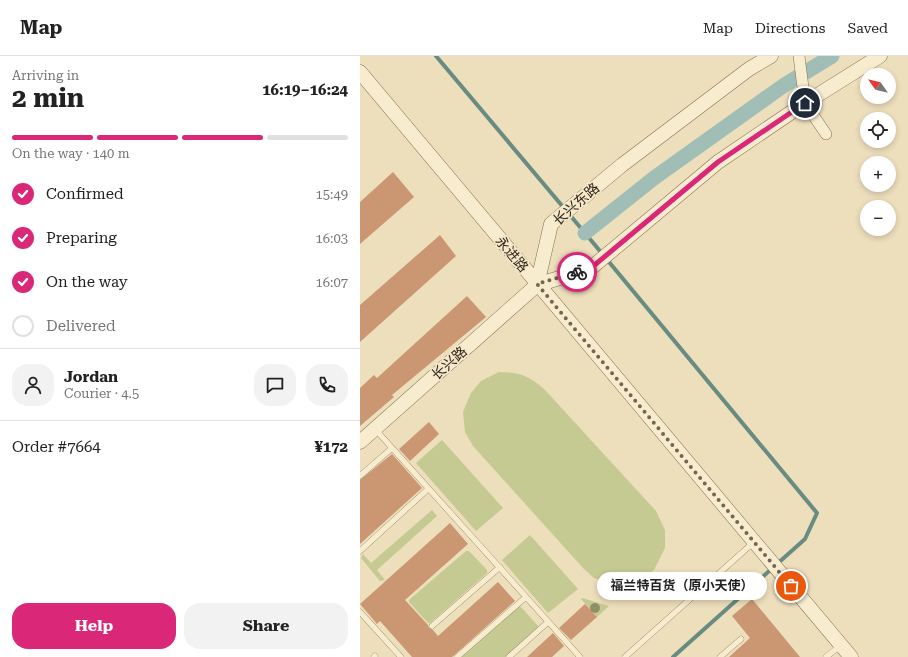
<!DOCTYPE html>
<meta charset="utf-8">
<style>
body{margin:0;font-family:"Roboto Serif","Noto Sans SC",serif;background:#f2f2f2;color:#222;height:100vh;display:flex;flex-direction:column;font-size:15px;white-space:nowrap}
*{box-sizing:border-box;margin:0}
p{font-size:13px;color:#767676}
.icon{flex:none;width:22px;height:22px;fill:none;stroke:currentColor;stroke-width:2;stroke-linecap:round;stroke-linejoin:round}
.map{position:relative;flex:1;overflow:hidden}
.drawer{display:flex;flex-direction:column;background:#fff;width:360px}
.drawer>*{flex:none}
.needle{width:26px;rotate:304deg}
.controls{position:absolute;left:500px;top:12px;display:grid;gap:8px}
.controls a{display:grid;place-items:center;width:36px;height:36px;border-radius:50%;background:#fff;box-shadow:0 2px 6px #0003;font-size:20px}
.pin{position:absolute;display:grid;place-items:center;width:34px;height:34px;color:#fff;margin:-17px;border:2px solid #fff;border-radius:50%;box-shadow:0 1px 4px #0007}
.courier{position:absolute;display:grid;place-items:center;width:40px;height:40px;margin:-20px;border:3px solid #db2777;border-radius:50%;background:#fff;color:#222;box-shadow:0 1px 5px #0007}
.bubble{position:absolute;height:28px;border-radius:14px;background:#fff;box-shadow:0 2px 6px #0003;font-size:13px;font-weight:700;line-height:28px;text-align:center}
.summary em{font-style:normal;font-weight:700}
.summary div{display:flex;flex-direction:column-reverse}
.summary{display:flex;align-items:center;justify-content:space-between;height:68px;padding:0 12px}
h1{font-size:26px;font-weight:700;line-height:30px}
.bar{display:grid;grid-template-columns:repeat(4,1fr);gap:6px 4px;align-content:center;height:48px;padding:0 12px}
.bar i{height:5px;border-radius:3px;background:#e0e0e0}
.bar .on{background:#db2777}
.bar p{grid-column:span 4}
.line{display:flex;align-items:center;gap:10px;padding:0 12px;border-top:1px solid #e0e0e0}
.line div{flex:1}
.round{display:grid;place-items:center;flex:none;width:42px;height:42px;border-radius:16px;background:#f2f2f2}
ol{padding:0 12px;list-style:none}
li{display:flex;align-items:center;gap:12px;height:44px}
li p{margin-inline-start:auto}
li .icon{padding:4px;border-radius:50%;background:#db2777;color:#fff;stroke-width:4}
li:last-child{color:#767676}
li i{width:22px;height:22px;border:2px solid #e0e0e0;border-radius:50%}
.primary-button{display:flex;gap:8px;margin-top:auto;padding:8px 12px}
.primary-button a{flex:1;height:46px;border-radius:16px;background:#db2777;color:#fff;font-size:16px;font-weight:700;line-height:46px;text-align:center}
.primary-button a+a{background:#f2f2f2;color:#222}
header{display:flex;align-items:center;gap:24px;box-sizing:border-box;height:56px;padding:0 20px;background:#fff;border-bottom:1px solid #e0e0e0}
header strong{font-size:19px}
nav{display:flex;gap:22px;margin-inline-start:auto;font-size:14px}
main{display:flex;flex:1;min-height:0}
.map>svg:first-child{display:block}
</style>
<header>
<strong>Map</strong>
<nav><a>Map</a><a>Directions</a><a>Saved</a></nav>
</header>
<main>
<section class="drawer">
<div class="summary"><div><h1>2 min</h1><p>Arriving in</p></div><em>16:19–16:24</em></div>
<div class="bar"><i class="on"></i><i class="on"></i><i class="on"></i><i></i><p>On the way · 140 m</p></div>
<ol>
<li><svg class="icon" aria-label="check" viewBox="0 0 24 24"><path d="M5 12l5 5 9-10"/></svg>Confirmed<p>15:49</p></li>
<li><svg class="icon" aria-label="check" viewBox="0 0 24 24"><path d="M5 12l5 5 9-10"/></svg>Preparing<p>16:03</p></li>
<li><svg class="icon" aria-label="check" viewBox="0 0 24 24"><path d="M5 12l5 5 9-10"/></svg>On the way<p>16:07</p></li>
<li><i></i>Delivered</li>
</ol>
<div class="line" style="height:72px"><a class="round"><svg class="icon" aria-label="person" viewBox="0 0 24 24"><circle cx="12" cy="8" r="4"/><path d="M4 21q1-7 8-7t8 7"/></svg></a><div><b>Jordan</b><p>Courier · 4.5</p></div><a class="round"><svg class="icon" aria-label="chat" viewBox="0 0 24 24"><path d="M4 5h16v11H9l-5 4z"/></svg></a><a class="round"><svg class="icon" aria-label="phone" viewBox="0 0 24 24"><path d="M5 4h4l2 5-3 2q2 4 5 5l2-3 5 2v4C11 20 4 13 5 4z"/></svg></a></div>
<div class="line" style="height:52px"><div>Order #7664</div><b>¥172</b></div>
<div class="primary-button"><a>Help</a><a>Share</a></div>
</section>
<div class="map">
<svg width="548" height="601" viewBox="0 0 548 601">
<rect width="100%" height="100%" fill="#eddebc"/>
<path fill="#c4ca91" d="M139,316C161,317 168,319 185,334L296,455L305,474V492L294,514L273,527L251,528L234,522L224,513L113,390L105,376L103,356L111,337L121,325Z
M82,384L143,452L116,475L56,407Z
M72,454L77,460L17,514L25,524L20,525L1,502L3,498L11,507Z
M170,479L218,533L188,557L142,504Z
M106,495H109L127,514V517L70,567H68L49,546V544Z
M222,542L249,550L237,561L221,543Z
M158,551H161L179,571L147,601H101Z"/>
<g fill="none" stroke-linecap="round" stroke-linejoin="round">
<path stroke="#688b82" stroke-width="4" d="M76,0L225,177L457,457L445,483L313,601"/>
<path stroke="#a0beb5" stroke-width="15" d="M225,177L294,122L423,30L472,0"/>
</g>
<path fill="#cb9772" d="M33,116L54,141L0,188V146Z
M80,179L96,200L0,286V249Z
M107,240L126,261L32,339L34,341L0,370V332L14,319L17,322Z
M69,366L79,378L50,405L39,393Z
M32,398L62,432L0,488V424Z
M90,467L108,488L45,544L68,569L69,572L73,574L78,580L138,526L155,545L92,601H52L20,565L17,568L0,548Z
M392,543L440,601H369L390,582L372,560Z
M225,548L237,561L211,584L199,572Z
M193,577L204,590L192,601H167Z"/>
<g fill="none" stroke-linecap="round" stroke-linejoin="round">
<g stroke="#846e56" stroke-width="6">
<path id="service" d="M15,373L220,601
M0,420L32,392
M0,495L68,433
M0,556L41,601
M72,570L140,511
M14,601L15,600
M97,601L166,541
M149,601L188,566
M265,601L394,486
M360,601L381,583
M466,601L480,590"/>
</g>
<g stroke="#846e56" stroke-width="12">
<path id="minor" d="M439,0L445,47L466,78"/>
</g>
<g stroke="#846e56" stroke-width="15">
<path id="tertiary" d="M0,16L491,601
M177,229L191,168L262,109L389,13L411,0
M0,386L177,229L231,212L358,106L445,47L520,0"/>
</g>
<use href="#service" stroke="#f8eccf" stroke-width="5.5"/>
<use href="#minor" stroke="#f8eccf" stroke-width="11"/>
<use href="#tertiary" stroke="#f8eccf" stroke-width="14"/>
</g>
<circle fill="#908f67" cx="235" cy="552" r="5"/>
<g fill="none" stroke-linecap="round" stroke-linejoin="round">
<path stroke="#746653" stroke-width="4" stroke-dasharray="0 7.2" d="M217,216L177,228L431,530"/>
<path stroke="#db2777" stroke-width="5" d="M217,216L231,212L358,106L445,47"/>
</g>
<g text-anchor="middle" stroke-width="3.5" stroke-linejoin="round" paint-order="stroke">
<g font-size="14" fill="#33261b" stroke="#f4e8cb">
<text transform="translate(216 148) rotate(-41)" y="5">长兴东路</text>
<text transform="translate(152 198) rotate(50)" y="5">永进路</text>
<text transform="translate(89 307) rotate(-42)" y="5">长兴路</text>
</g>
</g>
</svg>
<div class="controls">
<a><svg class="needle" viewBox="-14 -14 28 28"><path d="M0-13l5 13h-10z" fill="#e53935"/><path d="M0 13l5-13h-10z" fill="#767676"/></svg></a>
<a><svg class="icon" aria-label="locate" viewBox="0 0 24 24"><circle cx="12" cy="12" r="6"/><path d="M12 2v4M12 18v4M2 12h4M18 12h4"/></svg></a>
<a>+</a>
<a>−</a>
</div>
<div class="pin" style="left:431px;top:530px;background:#ea580c"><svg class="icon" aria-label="bag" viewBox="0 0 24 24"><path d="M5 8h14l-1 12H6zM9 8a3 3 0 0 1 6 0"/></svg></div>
<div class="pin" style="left:445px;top:47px;background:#1f2937"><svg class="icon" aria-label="home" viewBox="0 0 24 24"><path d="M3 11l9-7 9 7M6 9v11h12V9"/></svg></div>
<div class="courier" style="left:217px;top:216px"><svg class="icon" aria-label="bike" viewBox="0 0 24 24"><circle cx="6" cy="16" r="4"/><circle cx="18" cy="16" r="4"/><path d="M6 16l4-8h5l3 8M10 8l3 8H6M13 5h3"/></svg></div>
<div class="bubble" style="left:237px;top:516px;width:170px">福兰特百货（原小天使）</div>
</div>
</main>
